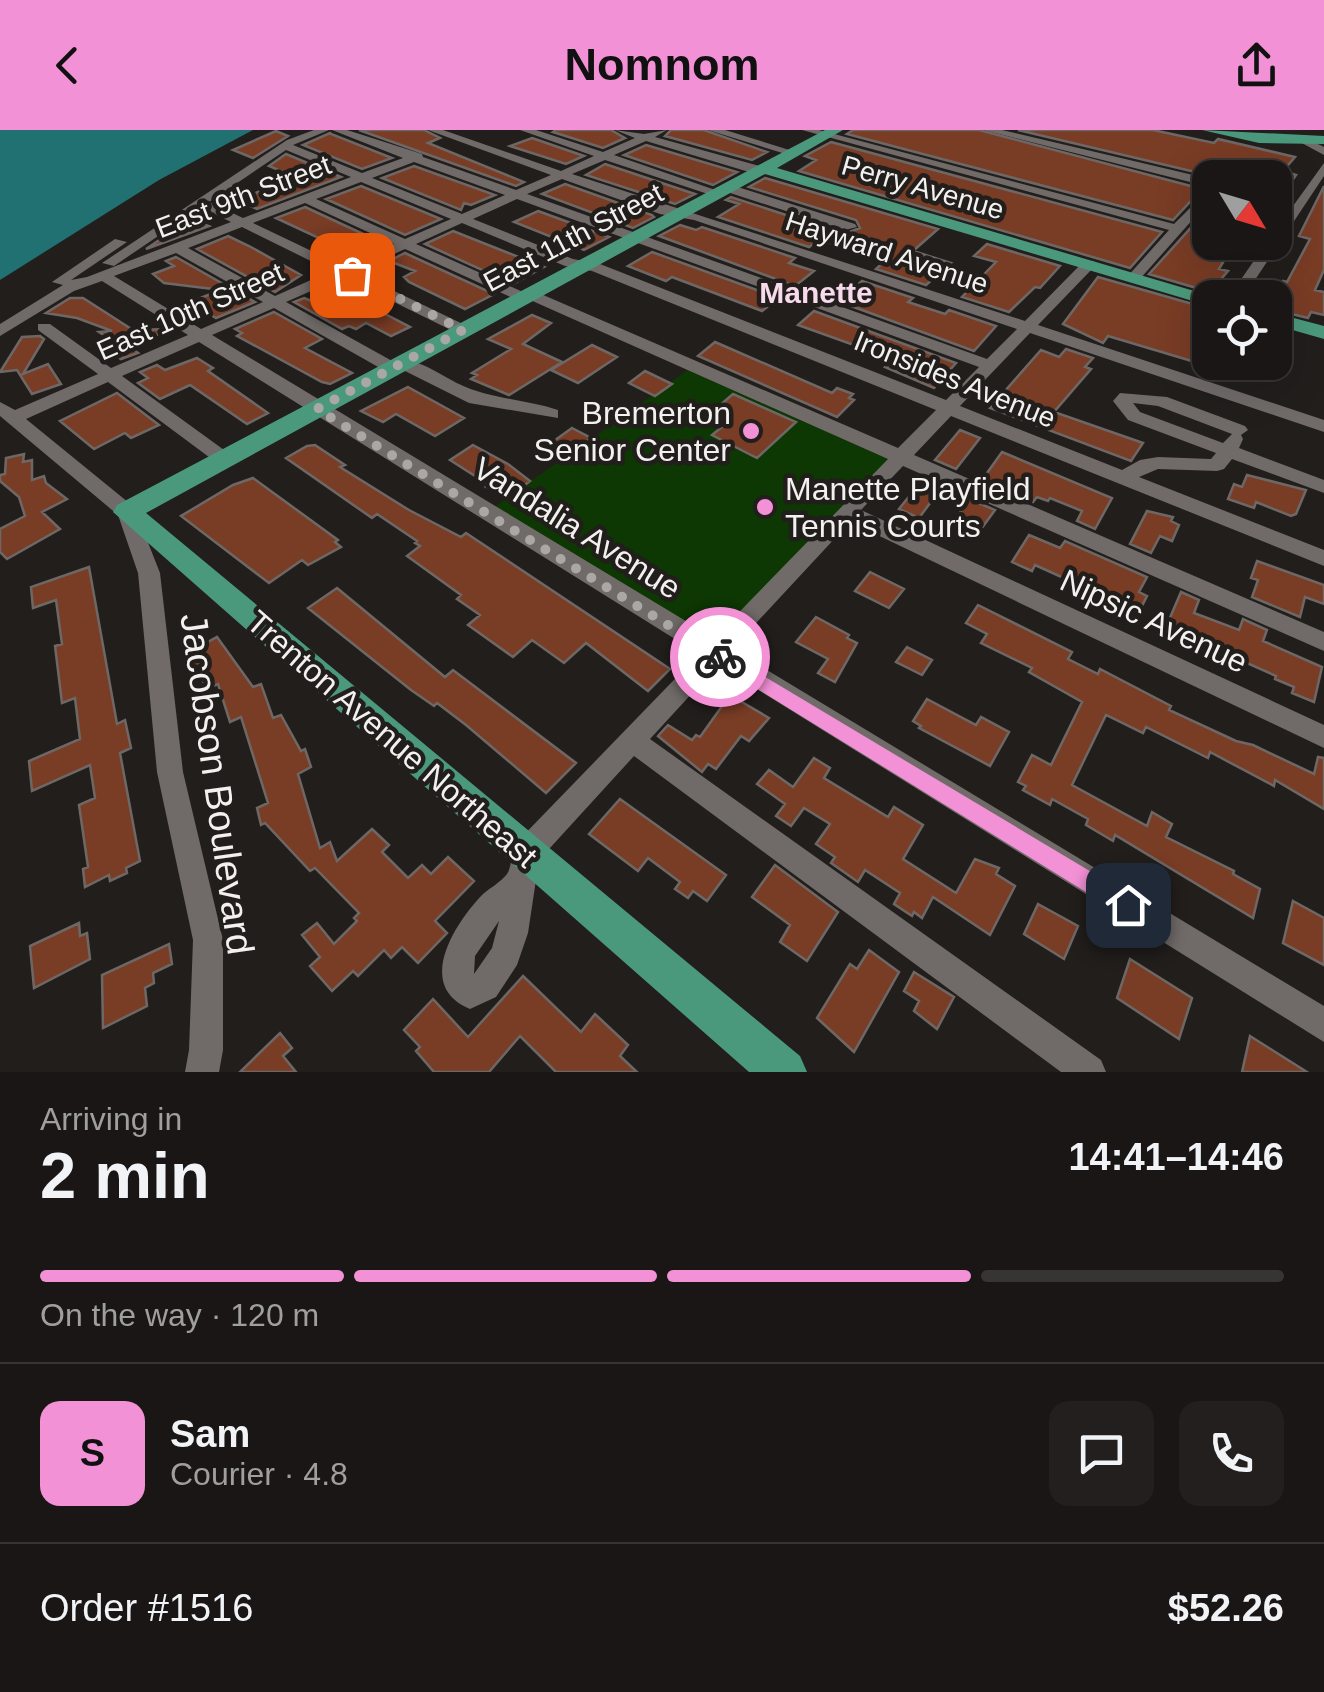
<!DOCTYPE html>
<meta charset="utf-8">
<style>
body{margin:0;font-family:Arial,sans-serif;background:#221f1e;color:#f1f3f6;height:100vh;display:flex;flex-direction:column;font-size:38px;white-space:nowrap}
*{box-sizing:border-box;margin:0}
p{font-size:32px;color:#9f9fa0}
.icon{flex:none;width:55px;height:55px;fill:none;stroke:currentColor;stroke-width:2;stroke-linecap:round;stroke-linejoin:round}
.map{position:relative;height:942px;overflow:hidden}
.panel{display:flex;flex-direction:column;background:#191615;flex:1}
.panel>*{flex:none}
.needle{width:65px;rotate:128deg}
.controls{position:absolute;left:1192px;top:30px;display:grid;gap:20px}
.controls a{display:grid;place-items:center;width:100px;height:100px;border-radius:20px;background:#191615;box-shadow:0 10px 40px #0002,0 0 0 2px #373534;font-size:50px}
.pin{position:absolute;display:grid;place-items:center;width:85px;height:85px;color:#fff;margin:-42px;border-radius:20px;box-shadow:0 5px 15px #0006}
.courier{position:absolute;display:grid;place-items:center;width:100px;height:100px;margin:-50px;border:8px solid #f391d6;border-radius:50%;background:#fff;color:#222;box-shadow:0 2px 12px #0007}
.summary em{font-style:normal;font-weight:700}
.summary div{display:flex;flex-direction:column-reverse}
.summary{display:flex;align-items:center;justify-content:space-between;height:170px;padding:0 40px}
h1{font-size:65px;font-weight:700;line-height:75px}
.bar{display:grid;grid-template-columns:repeat(4,1fr);gap:15px 10px;align-content:center;height:120px;padding:0 40px}
.bar i{height:12px;border-radius:8px;background:#373534}
.bar .current{background:#f391d6}
.bar p{grid-column:span 4}
.line{display:flex;align-items:center;gap:25px;padding:0 40px;border-top:2px solid #373534}
.line div{flex:1}
.round{display:grid;place-items:center;flex:none;width:105px;height:105px;border-radius:20px;background:#221f1e}
header{display:flex;justify-content:space-between;align-items:center;height:130px;padding:0 40px;background:#f391d6;color:#111;font-size:45px;font-weight:700}
.map>svg:first-child{display:block}
</style>
<header><svg class="icon" aria-label="back" viewBox="0 0 24 24"><path d="M15 5l-7 7 7 7"/></svg>Nomnom<svg class="icon" aria-label="share" viewBox="0 0 24 24"><path d="M12 15V3M7 8l5-5 5 5M5 13v7h14v-7"/></svg></header>
<div class="map">
<svg width="1324" height="942" viewBox="0 0 1324 942">
<rect width="100%" height="100%" fill="#211e1c"/>
<path fill="#0d3703" d="M692,237L900,328L713,523L487,382Z"/>
<path fill="#217072" d="M0,0H253L159,50L0,150Z"/>
<path fill="#793c25" stroke="#6d6866" stroke-width="2.5" d="M359,0H424L440,8L428,13L524,52L516,56Z
M556,0H611L625,8L603,18L553,2Z
M671,0H704L767,22L752,30L665,6Z
M853,0H979L1202,59L1173,90L847,4Z
M1018,0H1153L1214,13L1218,9L1295,27L1283,41L1296,45L1275,76V48L1212,46Z
M276,1L288,6L253,28L233,20Z
M330,3L331,4L392,28L362,39L303,15Z
M532,8L584,26L566,34L510,16Z
M831,12L1162,102L1130,138L799,41L816,30L805,26Z
M646,15L737,42L713,55L624,25Z
M286,24L341,47L257,79L238,70L295,47L269,36Z
M605,34L695,64L675,74L586,45Z
M414,36L495,65L471,75L464,73L461,80L382,48Z
M765,48L938,99L913,121L951,133L926,155L876,139L886,130L819,110L809,117L718,87L739,74L726,70L731,67L844,104L860,98L856,90L749,57Z
M565,54L652,85L654,87L633,98L542,64Z
M361,56L441,89L405,105L326,69Z
M1324,56V140L1315,160L1324,162V185L1311,182L1308,188L1275,180V163L1283,151L1287,152L1310,109L1299,106Z
M305,77L385,114L353,124L276,88Z
M538,81L609,107L584,120L514,92Z
M192,88L209,96L146,119Z
M1197,91L1210,94V112H1235L1219,139L1228,141L1210,162L1149,144Z
M680,95L696,100L702,97L795,128L789,133L814,141L795,156L659,106Z
M453,101L544,137L513,154L425,114Z
M228,106L249,116L301,145L275,162L197,119Z
M987,114L1060,136L1040,158L1035,157L1009,182L962,167L996,132L974,126Z
M652,122L779,168L762,181L672,147L666,151L628,136Z
M405,123L494,164L465,179L409,152L404,147L415,141L389,131Z
M176,127L255,172L216,188L190,172L221,160L164,153L153,144L174,136L166,131Z
M1098,147L1210,179V227L1205,235L1108,206L1103,213L1063,194Z
M862,151L913,168L908,172L945,184L949,180L996,196L974,221L829,168L846,154L855,157Z
M70,168H83L133,200L170,199L129,217L138,223L121,229L109,221L115,213L99,202L112,201L77,188L46,183Z
M304,168L345,184L368,175L410,197L391,206L366,193L356,199L349,196L342,199L294,172Z
M814,181L956,233L934,258L885,237L893,229L798,195Z
M274,182L322,209L305,218L352,243L330,254L322,252L237,206L242,203L235,199Z
M532,185L551,193L523,214L562,232L509,265L471,249L477,245L472,243L511,219L488,209Z
M40,206L44,209L23,244L48,234L61,254L32,264L17,240L0,242L22,207Z
M715,212L832,263L837,258L853,264L849,268L854,270L837,287L698,226Z
M592,215L617,227L578,253L551,240Z
M1066,219L1093,228L1085,237L1091,239L1054,282L1143,313L1131,331L990,278L1041,220L1059,227Z
M197,228L213,238L208,241L268,283L247,294L190,255L160,269L138,253L148,248L140,242L157,235L165,240Z
M645,241L672,254L655,266L629,253Z
M408,257L464,288L435,306L396,284L383,292L361,281Z
M117,263L159,295L131,308L125,303L94,319L60,291Z
M733,264L796,292L757,328L712,305L723,296L705,288Z
M572,298L591,308L562,328L544,318Z
M960,300L980,308L956,339L935,330Z
M315,315L345,335L340,337L409,380L461,407L466,403L670,539L648,561L586,513L564,533L532,510L513,527L468,495L480,485L457,469L461,465L407,426L420,416L415,413L417,411L377,384L372,388L286,328L307,316Z
M473,315L508,334L530,351L507,369L486,357L489,355L450,330Z
M1002,322L1112,368L1095,399L1077,391L1082,381L1050,368L1048,371L1037,367L1033,372L982,350Z
M24,324L23,332L32,330V350L44,346L46,353L67,369L42,382L60,399L7,429L0,422V399L25,386L19,367L0,351V345L5,344L6,328Z
M1247,345L1306,360L1296,384L1291,386L1256,372L1254,378L1228,369L1234,354L1242,357Z
M253,348L338,410L335,412L341,417L308,435L302,430L269,453L181,386L233,355Z
M923,349L942,357L919,388L899,379Z
M969,369L995,380L979,402L954,391Z
M1147,381L1173,387L1171,391L1179,395L1172,411L1160,406L1151,423L1130,414Z
M1029,405L1060,418L1065,411L1147,447L1139,462L1147,466L1138,484L1094,467L1097,463L1035,435L1032,441L1012,432Z
M1257,431L1324,455V474L1305,467L1300,487L1252,467L1258,450L1251,448Z
M89,437L117,594L125,590L131,618L120,623L140,731L126,738L127,743L110,751L109,745L85,757L83,739L88,737L79,675L95,668L90,635L32,661L29,631L80,609L75,568L62,573L55,516L62,514L56,470L33,478L31,457Z
M870,442L904,459L889,478L855,461Z
M337,458L445,547L453,540L576,633L546,663L466,595L437,573L434,576L411,560L308,478Z
M1181,462L1199,470L1194,483L1239,500L1243,489L1267,500L1263,511L1322,537L1314,572L1292,563L1294,557L1275,549L1276,546L1166,497Z
M978,475L1072,522L1068,529L1098,544L1100,539L1171,576L1169,580L1236,611L1253,615L1314,644L1318,627L1324,628V679L1275,650L1274,656L1210,622L1208,628L1146,597L1143,603L1106,585L1072,655L1147,696L1152,682L1172,694L1166,707L1234,741L1233,744L1260,759L1253,788L1115,705L1113,711L1086,695L1088,689L1052,669L1050,675L1023,660L1026,656L1018,652L1032,625L1051,635L1082,572L1029,542L1032,538L981,513L987,504L966,493Z
M816,487L849,505L847,508L857,513L835,552L818,543L828,529L796,512Z
M217,507L253,557L261,554L273,588L281,585L301,621L305,619L311,637L298,644L320,718L330,712L337,731L372,699L389,715L382,722L408,748L422,735L431,744L448,727L474,751L435,791L447,803L418,833L402,817L391,828L384,820L358,846L353,841L332,861L310,836L320,827L302,805L317,793L334,814L357,791L354,788L359,783L315,738L310,741L265,693L261,695L257,678L268,673L241,587L230,592L218,554L208,559L185,525Z
M907,517L932,530L922,545L896,532Z
M730,565L769,588L749,611L741,606L716,639L708,634L702,642L658,606L668,595L692,610L696,605L700,607Z
M927,569L976,595L981,587L1009,602L990,636L919,598L921,596L913,591Z
M814,628L830,638L824,648L888,687L894,677L923,695L903,729L956,763L975,729L999,738L996,744L1015,756L990,805L933,767L922,788L914,782L912,786L894,774L900,763L865,740L858,752L831,733L835,727L816,714L830,694L804,678L791,696L776,686L785,674L757,654L769,640L793,657Z
M620,669L726,745L707,771L693,761L688,768L675,759L680,752L648,728L638,741L589,704Z
M775,735L838,782L807,831L780,812L790,795L752,767Z
M1293,771L1324,788V835L1283,813Z
M1038,774L1078,796L1064,829L1024,804Z
M79,793L80,806L87,803L90,829L34,858L30,816Z
M169,814L172,834L153,843L154,853L145,858L147,876L103,898L102,845Z
M869,820L899,842L854,922L817,888L850,834L857,839Z
M1130,829L1192,868L1179,909L1117,868Z
M914,842L954,867L937,899L914,881L919,871L904,861Z
M523,846L581,902L595,884L628,915L620,926L637,942H556L520,906L489,942H434L416,921L420,917L404,900L433,869L468,907Z
M280,903L292,918L283,926L296,942H240Z
M1250,906L1307,942H1242Z"/>
<g fill="none" stroke-linecap="round" stroke-linejoin="round">
<path fill="#706b69" fill-rule="evenodd" d="M314,0H329L293,15L362,43L403,28L332,0H347L422,24L423,27L516,60L551,45L428,0H443L561,41L594,26L520,0H536L603,22L635,8L615,0L644,4L667,0L655,7L770,39L749,42L646,11L614,25L724,63L714,66L605,30L572,44L1025,191L1084,131H1094V137L1038,195L1324,290V302L1030,203L960,276L1122,340L1140,330L1158,327L1211,329L1216,323L1128,290L1113,271L1120,263L1167,267L1245,296L1248,300L1241,305L1243,309L1239,318L1324,350V363L1232,329L1224,339L1217,341L1158,339L1139,347L1324,420V436L951,286L914,325L1324,502V521L903,336L861,380L1324,595V618L850,392L732,519L1324,876V912L718,535L650,609L1101,930L1106,942H1061L634,626L539,730L528,803L517,835L496,867L470,879C414,856 455,793 483,764C490,758 502,751 507,744C512,737 511,723 515,714L699,524L199,212L122,246L231,325V333H217L108,252L26,289L134,377L160,443L183,642L223,810V920L219,942H185L189,920L193,810L157,642L138,443L118,385L0,286V272L15,280L98,244L38,200V194H50L111,238L188,205L102,151L74,161L0,206V194L63,155L52,152L115,109L127,112L71,150L87,147L231,92L201,77L114,136L102,133L287,10ZM286,20L351,47L243,88L209,72ZM414,32L505,65L462,84L372,48ZM562,49L660,84L694,90L1017,199L987,229L527,64ZM361,52L451,89L405,109L316,69ZM517,69L979,237L946,270L600,134L573,129L473,89ZM305,73L394,114L343,136L253,93ZM462,93L565,136L592,141L936,280L898,318L534,161L523,162L416,114ZM242,97L331,141L275,166L188,118ZM405,119L517,170L528,169L888,329L714,508L212,205L274,178L387,242L401,239L469,273L558,288V280C525,269 490,269 459,254C442,246 411,223 394,232L286,172L343,147L457,203H469V197L355,142ZM176,123L263,172L201,199L114,146ZM1133,273L1158,276L1232,304L1223,313L1140,282ZM499,791L492,818L474,844L475,826Z
M708,0H725L799,23L789,25Z
M802,0H819L1174,94L1210,58V70L1139,150L1134,151L1127,147L1169,100Z
M983,0H1002L1210,49V57Z
M1304,7L1324,17V25L1300,12Z
M1324,33V46L1243,168H1228L1267,112H1275V101Z
M728,54L855,94L857,97L845,100L724,61V55Z"/>
<path fill="#4b997c" fill-rule="evenodd" d="M825,0H843L777,38L1218,168H1210V176L1203,174L765,44L146,383L800,926L807,942H749L113,382L117,375Z
M1202,0L1324,6V14L1259,13Z
M1275,183L1324,196V209L1275,195Z"/>
</g>
<path fill="#f391d6" d="M720,520L1135,768L1139,775L1135,783L1128,786L1120,783L714,532V522Z"/>
<g fill="none" stroke-linecap="round" stroke-linejoin="round">
<path stroke="#aaa7a5" stroke-width="10" stroke-dasharray="0 18" d="M352,145L463,200L317,279L720,527"/>
</g>
<g fill="#f391d6" stroke="#211e1c" stroke-width="4">
<circle cx="751" cy="301" r="10"/>
<circle cx="765" cy="377" r="10"/>
</g>
<g text-anchor="middle" stroke-width="9" stroke-linejoin="round" paint-order="stroke">
<g font-size="28" fill="#f3f1ef" stroke="#211e1c">
<text transform="translate(923 57) rotate(16)" y="10">Perry Avenue</text>
<text transform="translate(243 66) rotate(-21)" y="10">East 9th Street</text>
<text transform="translate(573 107) rotate(-28)" y="10">East 11th Street</text>
<text transform="translate(887 122) rotate(18)" y="10">Hayward Avenue</text>
<text transform="translate(190 181) rotate(-24)" y="10">East 10th Street</text>
<text transform="translate(955 249) rotate(22)" y="10">Ironsides Avenue</text>
</g>
<g font-size="30" font-weight="bold" fill="#f7daec" stroke="#211e1c">
<text x="816" y="173">Manette</text>
</g>
<g font-size="32" fill="#f3f1ef" stroke="#211e1c" text-anchor="end">
<text x="731" y="294">Bremerton<tspan x="731" dy="37">Senior Center</tspan></text>
<text x="785" y="370" text-anchor="start">Manette Playfield<tspan x="785" dy="37">Tennis Courts</tspan></text>
</g>
<g font-size="32" fill="#f3f1ef" stroke="#211e1c">
<text transform="translate(577 398) rotate(32)" y="11">Vandalia Avenue</text>
<text transform="translate(1154 491) rotate(25)" y="11">Nipsic Avenue</text>
<text transform="translate(392 609) rotate(41)" y="11">Trenton Avenue Northeast</text>
</g>
<g font-size="38" fill="#f3f1ef" stroke="#211e1c">
<text transform="translate(217 654) rotate(82)" y="13">Jacobson Boulevard</text>
</g>
</g>
</svg>
<div class="controls">
<a><svg class="needle" viewBox="-14 -14 28 28"><path d="M0-13l5 13h-10z" fill="#e53935"/><path d="M0 13l5-13h-10z" fill="#9f9fa0"/></svg></a>
<a><svg class="icon" aria-label="locate" viewBox="0 0 24 24"><circle cx="12" cy="12" r="6"/><path d="M12 2v4M12 18v4M2 12h4M18 12h4"/></svg></a>
</div>
<div class="pin" style="left:352px;top:145px;background:#ea580c"><svg class="icon" aria-label="bag" viewBox="0 0 24 24"><path d="M5 8h14l-1 12H6zM9 8a3 3 0 0 1 6 0"/></svg></div>
<div class="pin" style="left:1128px;top:775px;background:#1f2937"><svg class="icon" aria-label="home" viewBox="0 0 24 24"><path d="M3 11l9-7 9 7M6 9v11h12V9"/></svg></div>
<div class="courier" style="left:720px;top:527px"><svg class="icon" aria-label="bike" viewBox="0 0 24 24"><circle cx="6" cy="16" r="4"/><circle cx="18" cy="16" r="4"/><path d="M6 16l4-8h5l3 8M10 8l3 8H6M13 5h3"/></svg></div>
</div>
<section class="panel">
<div class="summary"><div><h1>2 min</h1><p>Arriving in</p></div><em>14:41–14:46</em></div>
<div class="bar"><i class="current"></i><i class="current"></i><i class="current"></i><i></i><p>On the way · 120 m</p></div>
<div class="line" style="height:180px"><b class="round" style="background:#f391d6;color:#111">S</b><div><b>Sam</b><p>Courier · 4.8</p></div><a class="round"><svg class="icon" aria-label="chat" viewBox="0 0 24 24"><path d="M4 5h16v11H9l-5 4z"/></svg></a><a class="round"><svg class="icon" aria-label="phone" viewBox="0 0 24 24"><path d="M5 4h4l2 5-3 2q2 4 5 5l2-3 5 2v4C11 20 4 13 5 4z"/></svg></a></div>
<div class="line" style="height:130px"><div>Order #1516</div><b>$52.26</b></div>
</section>
